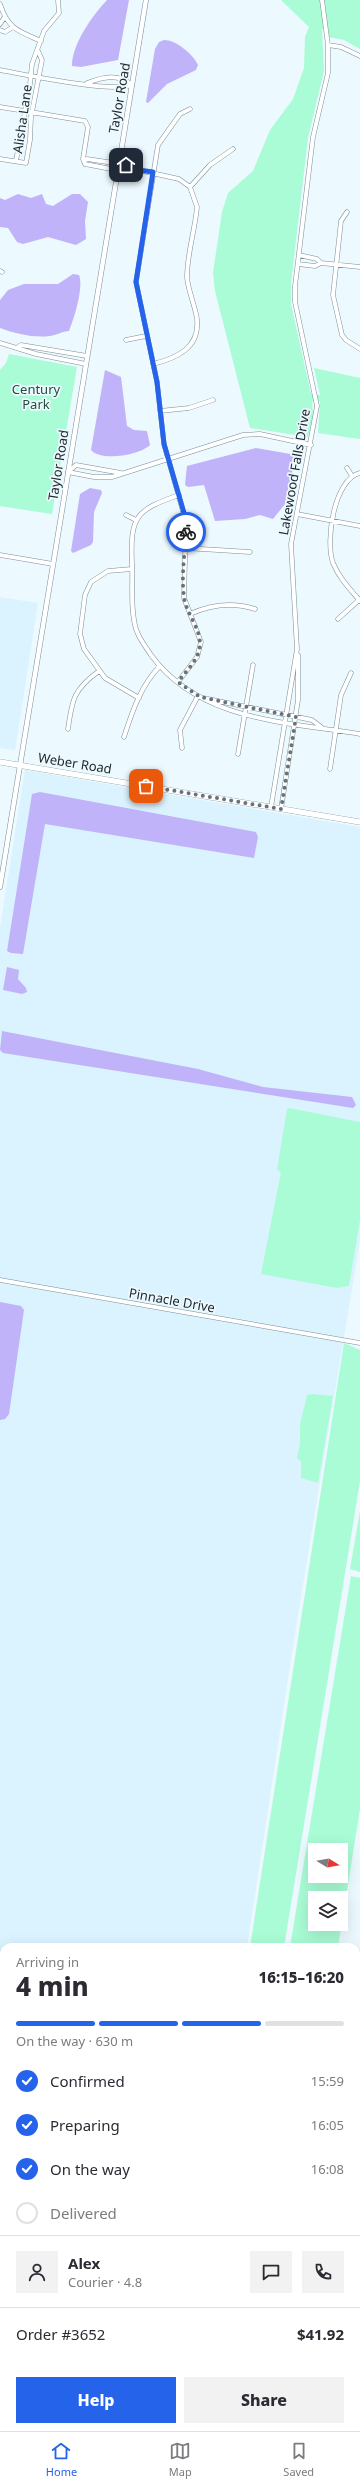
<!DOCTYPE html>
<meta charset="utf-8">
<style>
body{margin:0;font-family:"Noto Sans",sans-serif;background:#f2f2f3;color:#2b2b33;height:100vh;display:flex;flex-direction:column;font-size:15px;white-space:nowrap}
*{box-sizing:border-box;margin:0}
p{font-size:13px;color:#7c7c81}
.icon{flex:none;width:22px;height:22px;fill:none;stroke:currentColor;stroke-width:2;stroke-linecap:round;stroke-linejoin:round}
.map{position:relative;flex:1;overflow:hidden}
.sheet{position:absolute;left:0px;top:1943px;width:360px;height:488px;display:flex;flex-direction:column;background:#fff;border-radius:12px 12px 0 0;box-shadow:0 4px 16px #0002}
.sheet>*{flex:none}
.needle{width:26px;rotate:101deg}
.buttons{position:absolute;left:308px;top:1843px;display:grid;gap:8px}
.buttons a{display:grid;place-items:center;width:40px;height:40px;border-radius:0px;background:#fff;box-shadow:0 4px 16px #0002;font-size:20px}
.pin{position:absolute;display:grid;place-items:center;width:34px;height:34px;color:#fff;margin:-17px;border-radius:8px;box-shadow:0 2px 6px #0006}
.courier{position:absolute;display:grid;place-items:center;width:40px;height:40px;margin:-20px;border:3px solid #2563eb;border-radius:50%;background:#fff;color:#222;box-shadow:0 1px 5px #0007}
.overview em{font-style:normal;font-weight:800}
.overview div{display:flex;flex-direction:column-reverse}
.overview{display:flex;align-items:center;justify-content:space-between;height:68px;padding:0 16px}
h1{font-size:26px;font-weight:800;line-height:30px}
.bar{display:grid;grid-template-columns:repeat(4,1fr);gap:6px 4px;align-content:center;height:48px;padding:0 16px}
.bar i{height:5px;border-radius:3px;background:#e1e1e2}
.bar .on{background:#2563eb}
.bar p{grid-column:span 4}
.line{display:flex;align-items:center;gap:10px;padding:0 16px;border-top:1px solid #e1e1e2}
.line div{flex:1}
.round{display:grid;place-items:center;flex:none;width:42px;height:42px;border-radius:0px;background:#f2f2f3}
ol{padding:0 16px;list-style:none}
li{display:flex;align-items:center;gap:12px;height:44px}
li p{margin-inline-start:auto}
li .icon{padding:4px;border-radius:50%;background:#2563eb;color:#fff;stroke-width:4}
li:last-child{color:#7c7c81}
li i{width:22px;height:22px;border:2px solid #e1e1e2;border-radius:50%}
.cta{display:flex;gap:8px;margin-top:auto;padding:8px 16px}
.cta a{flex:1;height:46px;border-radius:0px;background:#2563eb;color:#fff;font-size:16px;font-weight:800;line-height:46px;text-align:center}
.cta a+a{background:#f2f2f3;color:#2b2b33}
.tab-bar{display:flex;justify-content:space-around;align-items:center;height:56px;border-top:1px solid #e1e1e2;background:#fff;font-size:11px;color:#7c7c81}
.tab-bar a{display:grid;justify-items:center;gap:2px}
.tab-bar .on{color:#2563eb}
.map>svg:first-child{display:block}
</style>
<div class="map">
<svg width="360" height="2431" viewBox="0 0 360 2431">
<rect width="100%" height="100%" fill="#ecf9ff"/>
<path fill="#dbf3fe" d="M0,597L38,603L15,750L0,748Z
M25,770L360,827V1240L295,1633L247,1947H4V2122H0V928Z
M0,2135L4,2136V2427H35L34,2431L0,2427Z"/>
<path fill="#a9fcd5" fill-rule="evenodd" d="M281,0H360V49L344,40L329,37L328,28L322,29L324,71L308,138L291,283V304L311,394L320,395L314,368L360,378V439L318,433L320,401H312L313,416L308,437L250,428L215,291L213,273L222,212L228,193L253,171L270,130L293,99L304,68L305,37L309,27Z
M9,354L77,367L52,514L0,506V370L6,363Z
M289,1108L360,1122V1220L349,1286L337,1288L261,1274L281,1172L277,1170L287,1109Z
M344,1343L360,1350V1481L284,1947H250Z
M312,1394L333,1396L318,1483L301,1478V1462L297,1458C300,1447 300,1443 300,1433C299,1421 305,1407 307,1395Z
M360,1511V1572L350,1569Z
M351,1576L360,1578V1809L338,1947H290ZM315,1850H341V1876H315ZM315,1898H341V1924H315Z
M356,2094H360V2171L356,2170Z
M192,2427H265V2431H190Z"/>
<path fill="#c0b3f9" d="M107,0H129L118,60L81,67L72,66C72,44 92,16 107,0Z
M164,40C176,40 193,54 198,65L196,70L167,84L148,103L146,102L155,49L159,42Z
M18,194L31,198L42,194L46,204L53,206L72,194H80L88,202L85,221L86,239L76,245L48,237L23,244L17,242L8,228L0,227V198L5,200Z
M73,274L79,275C84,287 74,319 69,331C63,331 57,335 50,336C34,338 16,334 0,328V300L8,290L24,284H58Z
M105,370L121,377L127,426L134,430L147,431L150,445C140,455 101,462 91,450Z
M256,448L296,455L285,504L273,519L260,515L245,519L215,521L204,485L188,487L185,485L187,466Z
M90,488L101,490L102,493L94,512L93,542L91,545L73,553L71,551L80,494Z
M40,792L256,832L258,837L254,858L45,824L23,954L11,953L7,951L32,794Z
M7,967L19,970L18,979L26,988L27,992L22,994L3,990Z
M2,1031L198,1069L263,1087L352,1097L356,1105L353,1108L3,1053L0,1050Z
M0,1302L21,1306L24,1310L9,1414L5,1419L0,1420Z"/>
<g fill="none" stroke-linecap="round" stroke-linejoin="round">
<g stroke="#7b8e97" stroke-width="5">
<path id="minor" d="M0,4C8,29 18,31 41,41
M0,24L4,18
M0,30L5,32L13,27
M328,45L341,47L360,56
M0,70C27,75 111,93 132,85C118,73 103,77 87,83
M0,107L85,121L88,127L83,159L85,164L127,172L138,170
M0,159L26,163L30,140L31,117L42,60L38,51
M16,161L30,84L32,64L44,31L59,13L58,0
M84,161L87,159L127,165L138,170L179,179L190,187L197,207C195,230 187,254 187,277C188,291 195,305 197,319C200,348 177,358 153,364
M190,187L210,165L233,149
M347,212L341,221L333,295L342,335L346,340L360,349
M299,255L317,259L321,263L360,267
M298,264L315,266L321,263
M0,271L2,272
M126,340L146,336
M0,343L36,354L86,364
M18,347L21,345L87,356
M160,411L189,408L213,400
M347,468L352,476
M121,473L76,465L68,472L94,477H112L243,435L260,434L311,445
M360,473C334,479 325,541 333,563C339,578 350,589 360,601
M179,495C136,510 130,516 132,563C133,583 130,609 136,629C139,639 146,647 151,655C199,721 287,722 360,734
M297,514L360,526
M126,515L136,520
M185,548L250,552
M0,555L53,564
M132,569L108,571L91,582L85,595L80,634L84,649L105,678L139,698
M190,614C210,605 233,602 255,609
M338,619L360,599
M178,682L197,657L201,642L184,598L186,522L164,444L157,382L136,282L158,145L180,114L190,109
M203,698L312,720L321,727
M68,729C72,699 74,689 99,671
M124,737C132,712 141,685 160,666
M182,748L180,730L198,696
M238,754L253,665
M330,769L341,695L351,673
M271,807L297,649L291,544L317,406L295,302V286L313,137L328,73V45L322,0
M281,809L298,700V655
M0,1280L360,1343
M356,2030L360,2005
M356,2064H360
M356,2226L360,2227
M356,2277L360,2278
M356,2328L360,2329
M356,2424H360
M292,2431V2427"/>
</g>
<g stroke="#7b8e97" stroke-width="5.5">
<path id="tertiary" d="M0,887L146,0
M0,2128H4
M356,2175H360"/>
</g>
<g stroke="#7b8e97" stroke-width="6">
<path id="secondary" d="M0,762L360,822"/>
</g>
<use href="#minor" stroke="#fff" stroke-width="4"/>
<use href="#tertiary" stroke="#fff" stroke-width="4.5"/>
<use href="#secondary" stroke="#fff" stroke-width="5.5"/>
</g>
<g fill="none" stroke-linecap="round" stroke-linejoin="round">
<path stroke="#697276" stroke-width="4" stroke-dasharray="0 7.2" d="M146,786L281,809L296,717L200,697L178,682C195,660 208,651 194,623C190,614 185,606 184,597C181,575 185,553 186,532"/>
<path stroke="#2563eb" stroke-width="5" d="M126,165L138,170L153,172L136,282L157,382L164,444L184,513L186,532"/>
</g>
<g text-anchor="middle" stroke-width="3.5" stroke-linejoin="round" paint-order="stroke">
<g font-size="13" fill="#222a2d" stroke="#ecf9ff">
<text transform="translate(119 98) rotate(-80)" y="5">Taylor Road</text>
<text transform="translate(22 119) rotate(-82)" y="5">Alisha Lane</text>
<text transform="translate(58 465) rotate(-81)" y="5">Taylor Road</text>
<text transform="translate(294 472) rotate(-80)" y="5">Lakewood Falls Drive</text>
<text transform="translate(75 763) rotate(9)" y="5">Weber Road</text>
<text transform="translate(172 1300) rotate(10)" y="5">Pinnacle Drive</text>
</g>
<g font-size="13" fill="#1f4e3b" stroke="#ecf9ff">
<text x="36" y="394">Century<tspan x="36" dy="15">Park</tspan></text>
</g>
</g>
</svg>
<div class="buttons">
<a><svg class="needle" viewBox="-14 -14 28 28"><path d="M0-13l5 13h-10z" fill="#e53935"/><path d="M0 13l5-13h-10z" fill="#7c7c81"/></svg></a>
<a><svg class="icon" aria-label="layers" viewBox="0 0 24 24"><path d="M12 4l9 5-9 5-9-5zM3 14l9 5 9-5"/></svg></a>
</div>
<div class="pin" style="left:146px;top:786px;background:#ea580c"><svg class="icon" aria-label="bag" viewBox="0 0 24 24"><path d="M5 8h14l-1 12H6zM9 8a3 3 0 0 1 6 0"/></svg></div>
<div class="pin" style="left:126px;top:165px;background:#1f2937"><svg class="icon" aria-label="home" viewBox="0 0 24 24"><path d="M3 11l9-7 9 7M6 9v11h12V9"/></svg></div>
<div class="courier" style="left:186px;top:532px"><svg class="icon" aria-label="bike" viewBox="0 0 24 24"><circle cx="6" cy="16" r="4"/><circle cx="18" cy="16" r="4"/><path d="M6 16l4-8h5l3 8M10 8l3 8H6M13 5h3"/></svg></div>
<section class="sheet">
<div class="overview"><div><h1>4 min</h1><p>Arriving in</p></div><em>16:15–16:20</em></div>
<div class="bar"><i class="on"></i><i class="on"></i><i class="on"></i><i></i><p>On the way · 630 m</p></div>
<ol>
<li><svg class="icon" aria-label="check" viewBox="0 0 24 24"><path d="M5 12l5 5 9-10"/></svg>Confirmed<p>15:59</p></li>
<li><svg class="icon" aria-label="check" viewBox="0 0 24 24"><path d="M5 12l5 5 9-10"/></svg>Preparing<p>16:05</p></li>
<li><svg class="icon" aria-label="check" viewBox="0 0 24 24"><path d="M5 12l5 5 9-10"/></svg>On the way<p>16:08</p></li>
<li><i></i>Delivered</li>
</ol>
<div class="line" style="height:72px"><a class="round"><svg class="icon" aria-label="person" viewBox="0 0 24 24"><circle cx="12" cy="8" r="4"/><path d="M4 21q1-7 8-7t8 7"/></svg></a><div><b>Alex</b><p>Courier · 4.8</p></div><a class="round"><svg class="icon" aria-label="chat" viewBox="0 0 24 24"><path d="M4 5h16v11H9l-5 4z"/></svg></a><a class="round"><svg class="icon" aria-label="phone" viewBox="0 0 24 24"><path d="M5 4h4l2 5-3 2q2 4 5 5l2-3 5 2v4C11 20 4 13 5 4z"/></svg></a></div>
<div class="line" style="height:52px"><div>Order #3652</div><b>$41.92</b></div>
<div class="cta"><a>Help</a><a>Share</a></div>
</section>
</div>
<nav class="tab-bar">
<a class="on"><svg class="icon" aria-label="home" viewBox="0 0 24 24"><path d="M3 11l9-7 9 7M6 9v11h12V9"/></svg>Home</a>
<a><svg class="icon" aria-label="map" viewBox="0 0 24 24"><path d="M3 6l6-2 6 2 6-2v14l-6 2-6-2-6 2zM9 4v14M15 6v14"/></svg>Map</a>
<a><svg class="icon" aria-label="saved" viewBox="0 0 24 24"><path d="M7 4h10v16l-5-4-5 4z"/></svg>Saved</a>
</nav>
